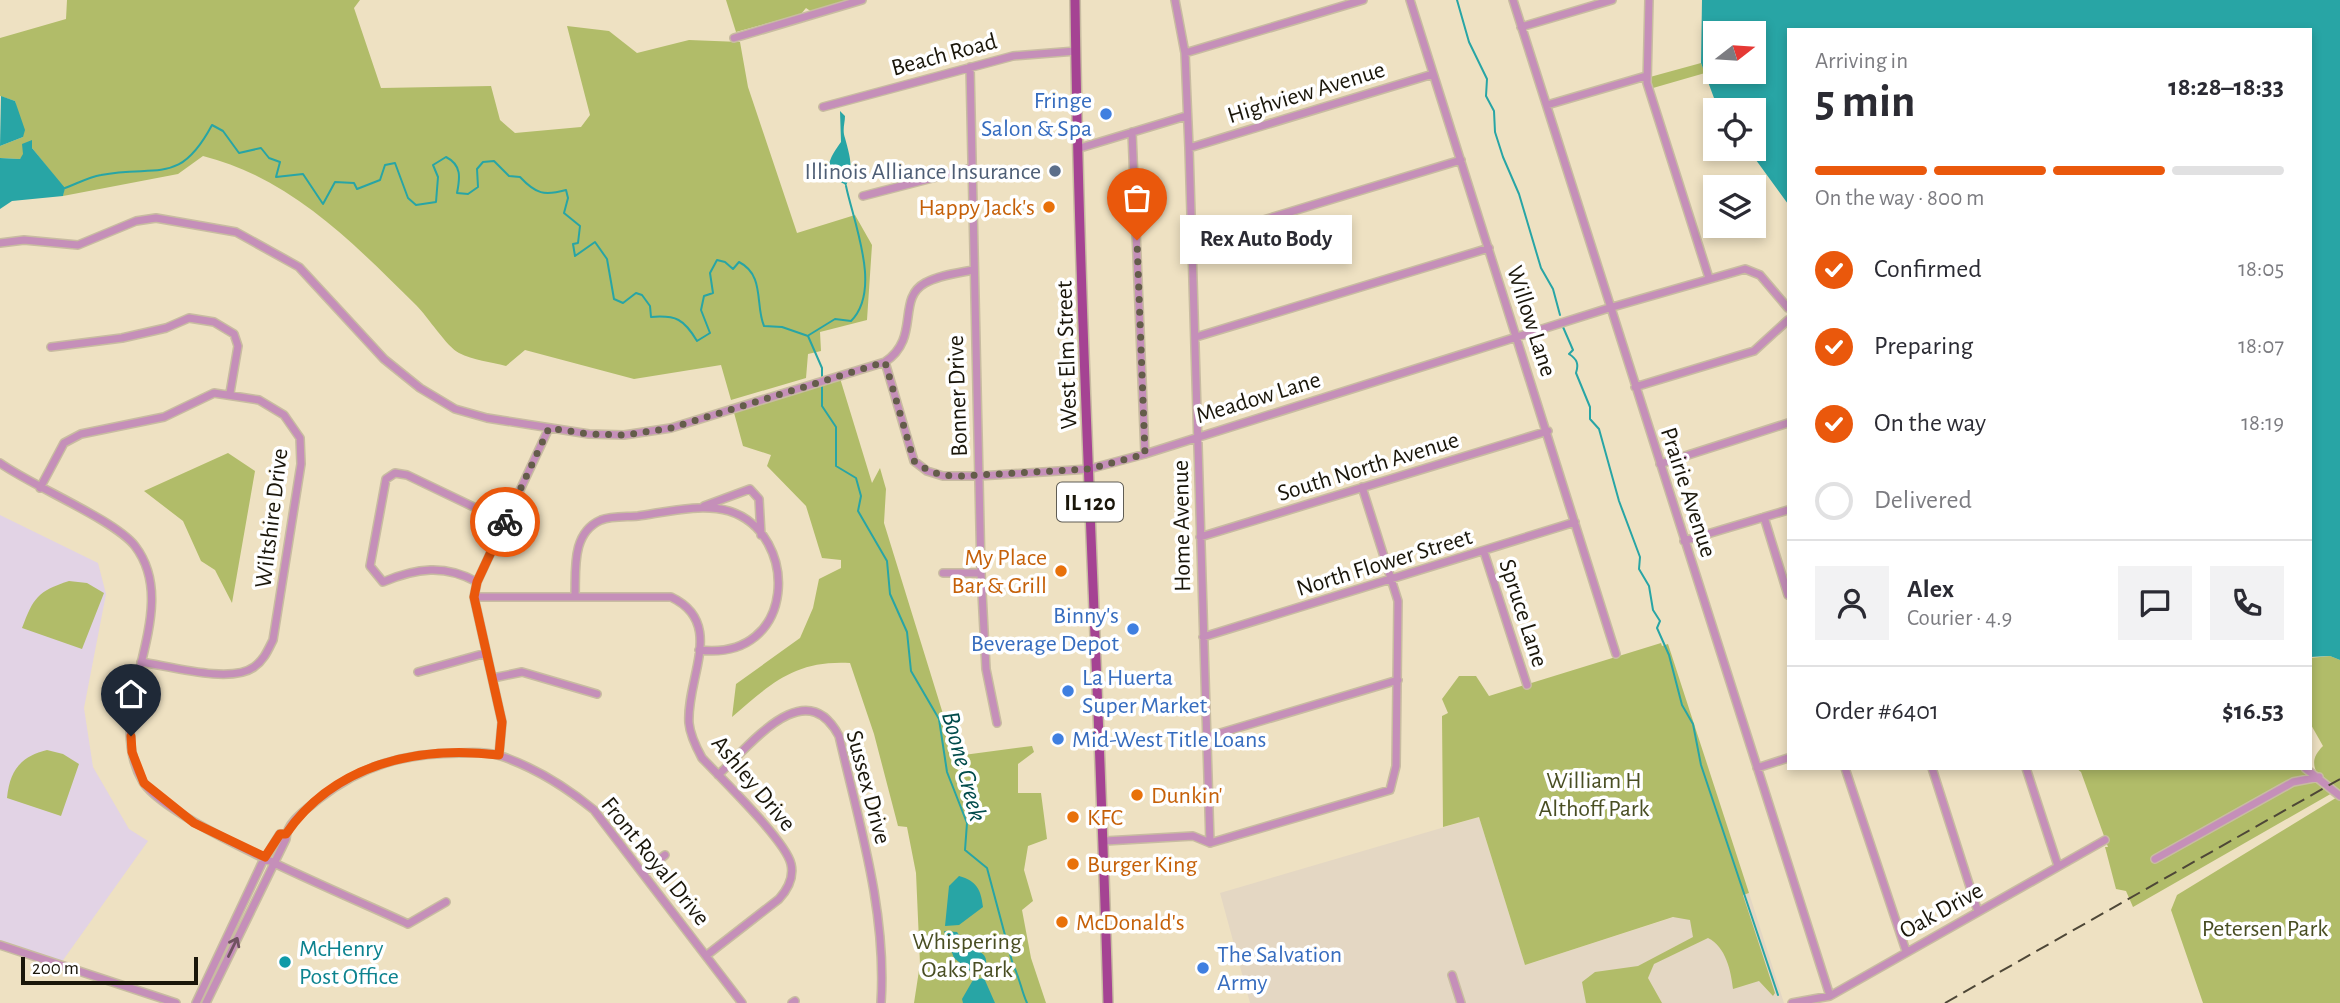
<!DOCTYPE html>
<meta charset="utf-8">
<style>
body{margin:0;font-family:"Alegreya Sans",sans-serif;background:#f2f2f3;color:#2b2b33;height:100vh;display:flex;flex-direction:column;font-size:26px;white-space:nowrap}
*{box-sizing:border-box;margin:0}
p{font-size:23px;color:#7c7c81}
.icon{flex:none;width:38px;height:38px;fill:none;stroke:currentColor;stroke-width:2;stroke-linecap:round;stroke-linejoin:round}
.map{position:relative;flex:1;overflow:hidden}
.details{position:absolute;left:1787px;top:28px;width:525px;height:742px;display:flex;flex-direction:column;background:#fff;border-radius:0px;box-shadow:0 4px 10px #0003}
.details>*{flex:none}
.needle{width:46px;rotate:73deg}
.fabs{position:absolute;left:1703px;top:21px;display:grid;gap:14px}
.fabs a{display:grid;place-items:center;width:63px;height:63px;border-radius:0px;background:#fff;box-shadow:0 4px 10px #0003;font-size:35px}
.scale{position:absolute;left:21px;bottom:18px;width:177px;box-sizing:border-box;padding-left:7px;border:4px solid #1a160a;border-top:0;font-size:19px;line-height:24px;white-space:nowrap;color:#1a160a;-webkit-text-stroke:5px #fff;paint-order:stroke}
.pin{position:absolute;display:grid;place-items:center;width:60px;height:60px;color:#fff;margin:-72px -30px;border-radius:50% 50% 50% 0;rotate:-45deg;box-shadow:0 0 7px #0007}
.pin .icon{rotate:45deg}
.courier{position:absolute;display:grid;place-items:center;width:70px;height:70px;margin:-35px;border:5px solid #ea580c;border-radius:50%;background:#fff;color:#222;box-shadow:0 2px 9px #0007}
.bubble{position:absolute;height:49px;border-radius:0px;background:#fff;box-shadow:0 4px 10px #0003;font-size:23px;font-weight:700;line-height:49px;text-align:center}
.overview em{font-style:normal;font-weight:700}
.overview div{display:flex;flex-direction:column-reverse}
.overview{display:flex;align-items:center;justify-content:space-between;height:119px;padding:0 28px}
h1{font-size:46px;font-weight:700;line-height:52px}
.bar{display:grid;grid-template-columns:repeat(4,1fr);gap:10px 7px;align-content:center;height:84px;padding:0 28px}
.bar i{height:9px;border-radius:5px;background:#e1e1e2}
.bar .selected{background:#ea580c}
.bar p{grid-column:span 4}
.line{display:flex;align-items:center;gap:18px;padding:0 28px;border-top:2px solid #e1e1e2}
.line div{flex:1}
.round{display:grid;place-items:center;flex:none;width:74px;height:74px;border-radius:0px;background:#f2f2f3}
ol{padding:0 28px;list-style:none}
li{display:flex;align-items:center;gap:21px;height:77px}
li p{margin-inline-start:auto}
li .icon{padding:7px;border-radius:50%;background:#ea580c;color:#fff;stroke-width:4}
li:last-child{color:#7c7c81}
li i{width:38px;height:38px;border:4px solid #e1e1e2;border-radius:50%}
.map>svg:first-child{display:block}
</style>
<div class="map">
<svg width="2340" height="1003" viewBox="0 0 2340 1003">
<rect width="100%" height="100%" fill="#eee1c2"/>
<path fill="#e4d7c3" d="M1479,817L1525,965L1749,893L1784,1003H1250L1220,893Z"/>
<path fill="#e2d3e5" d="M0,515L98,563L106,594L84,708L93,767L129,829L148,841L61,963L0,945Z"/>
<path fill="#b1bc69" d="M67,0H360L354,8L381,88L491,86L500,120L515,133L581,127L590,115L567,26L609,31L637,53L689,40L740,42L748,87L797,233L855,215L872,245L867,320L820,332L821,351L808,354L806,378L731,400L721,365L634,379L525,350L506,366C491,362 473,360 459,353C447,347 428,317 416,305C354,244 291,178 203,156L178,174L63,196L64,188L32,148L20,159L0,158V146L23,137L15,101L0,96V38L66,19Z
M726,0H862L815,14L806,8L801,14L736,32Z
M1701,63L1705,73L1653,88L1650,77Z
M839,375L872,483L880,468L886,489L884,523L956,756L1032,746L1034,752L1018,764V793H1041L1047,839L1028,846L1024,870L1033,901L1022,910L1031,958L1046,1003H914L920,964L916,873L907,827L898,826L874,734L850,663C794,660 771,684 732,717L736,684L800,638L813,608L819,579L841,568V560L822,558L806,506L767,466L771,455L743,446L733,409Z
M228,453L255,471L232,603L215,570L201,561L183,521L144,491Z
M69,581L87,583L104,593L82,649L22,628C33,598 38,591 69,581Z
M1661,643L1662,646L1668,644L1749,893L1743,895L1775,993L1773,996L1759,981L1733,989C1731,971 1726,947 1708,938L1654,964L1648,978L1662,1003H1586L1582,982L1595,972L1638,966L1693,937L1690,920L1673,917L1525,965L1479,817L1443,827L1442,716L1448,713L1442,699L1459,676H1476L1489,696Z
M2330,656L2340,660V1003H2203L2171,910L2177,895L2339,796L2334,792L2133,907L2126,891L2116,889L2105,847H2108L2081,772L2076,768H2310V761V771L2318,775C2311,763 2314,755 2323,746L2310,723V658Z
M47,750L63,754L79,764L61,816L7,798C10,770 20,757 47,750Z"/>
<path fill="#28a5a5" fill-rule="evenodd" d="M1702,0H2340V660L2330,656L2310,657V30H1788V204L1748,149H1754V110H1722L1714,98L1701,63ZM1715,33H1754V72H1715Z
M1,96L15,101L25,130L23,137L0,146Z
M840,111L845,116C845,123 842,130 845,138C850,157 854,167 846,186C844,183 840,182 837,180C820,170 834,152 841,142Z
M32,140V148L65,188L63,196L12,201L0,209V158L20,159L23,154L22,144Z
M959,876C977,881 981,890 983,907L959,925L945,926L949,886Z
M944,931L957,932C960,936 964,943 968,946C980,953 991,952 984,972L975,975L954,958Z
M984,978L995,1003H963L962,999L973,980Z"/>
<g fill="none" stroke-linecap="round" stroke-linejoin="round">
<path stroke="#28a5a5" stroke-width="2" d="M1457,0L1469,42L1487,79L1486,96L1494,111L1495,132L1503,157L1519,194L1541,268L1553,289L1560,315
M65,188C76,184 89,177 101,175C157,164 179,187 212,125L223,131L239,153L261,148L269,158L280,162L276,177L303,174L323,204L335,182L354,183L357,189L380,180L385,165L395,163L408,198L416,205L436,202L438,177L433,165L446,157C462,165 460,178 457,193L468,194L478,187L477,169L483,162L494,161L509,176L520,177C536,194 544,196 566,190L568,198L564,213L580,226L578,243L573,244L575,256L595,242L607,259L614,299L623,303L636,293L642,295L650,306L651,317C676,315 684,319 697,341L710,333L701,310L704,296L713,293L710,273L717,260L725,262L733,269L739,262C765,275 755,305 764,326L782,327L808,336L822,368V377
M1563,327L1573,350L1569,354C1577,359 1579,364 1576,373L1590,407V419L1599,429L1619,501L1640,557L1639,569L1649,586L1653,610L1660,621L1657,628L1669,655L1682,705L1693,724L1701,765L1778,995
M809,335L835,319L851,321C882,290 854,224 846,186
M822,387V406L836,427V466L856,478L861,496L858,511L887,561L890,594L907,632L911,671L939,719L947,772L967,823L965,850L987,868L1013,965C1020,978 1021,990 1027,1003"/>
<g stroke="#c8bca1" stroke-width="10">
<path id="minor" d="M1175,0L1185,53L1189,148L1210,843
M1410,0L1616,654
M1513,0L1830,996
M1649,0L1647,83L1709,278
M1521,27L1612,0
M734,38L862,0
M1185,53L1363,0
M970,67L981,573L986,669L997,723
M1547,105L1646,76
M823,107L1013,56L1076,51
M1132,132L1145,454
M1080,148L1186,116
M1189,148L1433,74
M863,196L971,168
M1191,242L1461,160
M0,243L24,240L78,245L136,221L156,218L236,232L299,267L384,359L420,388L455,409L487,418L589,434L624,435L671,428L885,362C921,338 896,299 925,283C939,275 958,273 973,270
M1196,337L1489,248
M51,347L122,338L166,328L189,318L214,322L234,334L238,346L230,393
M885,362L914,461L927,471L943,476H979L1089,469L1145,454L1609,308L1745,269L1760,275L1788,308
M1635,387L1754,351L1788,320
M0,463C32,486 115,520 135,546C186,613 99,708 143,782C168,823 356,899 408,924L446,902
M1660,464L1788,423
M40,488L64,443L81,434L164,417L214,393L259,400L284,415L300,438L301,464L273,640C268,650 264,660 254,667C231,684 169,666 141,662
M704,506L750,489L759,499L761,535
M1764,517L1788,595
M1200,537L1548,431
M1684,541L1788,510
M1484,552L1527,685
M943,573H981
M477,582C445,564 416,568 383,582L370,566L386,479L395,473L407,475L505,522
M575,596C576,570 571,533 601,520C611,516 627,517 638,516C666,512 701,503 729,511C800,533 798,662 699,650
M474,597H671C726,623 686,678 689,723C690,735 696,747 702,758C721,778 786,841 791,864C794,877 788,889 779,899L707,955
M1203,637L1575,522
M418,672L486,653
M493,678L522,672L597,694
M1207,737L1398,680
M499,755L502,722L474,597L477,582L549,428
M1757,768L1788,758
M1845,768L1906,951
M1932,768L1978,912
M2026,768L2058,866
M2305,768L2340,796
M718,775C750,746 805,672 839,736C859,823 887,912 881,1003
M1105,841L1193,836L1210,843L1390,790L1396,766L1398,601L1362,487
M2155,859L2293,782L2319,777
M644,872L665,855
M0,945L176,1003
M1452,975L1461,1003
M196,1003L262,863L280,834H286
M206,1003L286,839C286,822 308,808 319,799C362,765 405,753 459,753C473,752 488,752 501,756C536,768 566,787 594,810L742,1003
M792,1003L795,1001
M1792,1003L1830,996L2105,840"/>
</g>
<g stroke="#c8bca1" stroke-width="12">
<path id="major" d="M1075,0C1079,334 1099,669 1108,1003"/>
</g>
<use href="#minor" stroke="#c58fb9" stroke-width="7"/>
<use href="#major" stroke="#a54393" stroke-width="9"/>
<path stroke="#4e4737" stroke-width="2" stroke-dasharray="14 7" stroke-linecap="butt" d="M1945,1003L2340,779"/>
</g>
<defs><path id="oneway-shaft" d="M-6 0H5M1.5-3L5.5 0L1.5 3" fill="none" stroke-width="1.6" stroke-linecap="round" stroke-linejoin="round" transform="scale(1.75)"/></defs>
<use stroke="#705262" href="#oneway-shaft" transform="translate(233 947) rotate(-64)"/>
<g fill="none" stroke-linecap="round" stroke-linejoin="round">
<path stroke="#645d4a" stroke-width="7" stroke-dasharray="0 12.6" d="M505,522L549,428L589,434L625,435L671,428L885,362L914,461C930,473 941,476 961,476L1089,469L1145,454L1137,240"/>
<path stroke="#ea580c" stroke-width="9" d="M131,736L132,752L144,783L194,823L265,857L280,834H286C334,764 418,745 499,755L502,722L474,597L477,582L505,522"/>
</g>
<g fill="#3f7fe0" stroke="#fff" stroke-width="2.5">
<circle cx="1106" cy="114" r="7"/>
<circle cx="1133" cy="629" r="7"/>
<circle cx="1068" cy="691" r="7"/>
<circle cx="1058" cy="739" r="7"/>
<circle cx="1203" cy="968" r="7"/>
</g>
<circle fill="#5c6f8a" stroke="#fff" stroke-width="2.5" cx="1055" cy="171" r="7"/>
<g fill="#e8710a" stroke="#fff" stroke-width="2.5">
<circle cx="1049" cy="207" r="7"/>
<circle cx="1061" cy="571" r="7"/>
<circle cx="1137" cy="795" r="7"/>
<circle cx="1073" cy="817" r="7"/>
<circle cx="1073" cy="864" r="7"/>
<circle cx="1062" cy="922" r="7"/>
</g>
<circle fill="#0f9aa8" stroke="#fff" stroke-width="2.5" cx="285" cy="962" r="7"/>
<g text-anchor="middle" stroke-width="7" stroke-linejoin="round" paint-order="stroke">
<rect fill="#fff" stroke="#5f5c54" stroke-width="2" x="1057" y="482.5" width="66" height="39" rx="5"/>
<g font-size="23" font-weight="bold" fill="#1a160a">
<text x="1090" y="510">IL 120</text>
</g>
<g font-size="24" fill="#1a160a" stroke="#fff">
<text transform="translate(944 54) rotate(-15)" y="8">Beach Road</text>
<text transform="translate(1306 92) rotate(-17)" y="8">Highview Avenue</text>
<text transform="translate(1532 321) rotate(72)" y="8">Willow Lane</text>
<text transform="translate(1066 355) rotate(-92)" y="8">West Elm Street</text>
<text transform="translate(957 396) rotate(-92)" y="8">Bonner Drive</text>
<text transform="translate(1258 397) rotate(-17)" y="8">Meadow Lane</text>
<text transform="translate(1368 466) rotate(-17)" y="8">South North Avenue</text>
<text transform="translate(1689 492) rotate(72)" y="8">Prairie Avenue</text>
<text transform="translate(271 518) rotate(-83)" y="8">Wiltshire Drive</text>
<text transform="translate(1181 526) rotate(-91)" y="8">Home Avenue</text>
<text transform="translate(1384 562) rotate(-17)" y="8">North Flower Street</text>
<text transform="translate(1524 613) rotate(72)" y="8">Spruce Lane</text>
<text transform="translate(754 783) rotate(50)" y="8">Ashley Drive</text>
<text transform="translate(869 787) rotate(75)" y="8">Sussex Drive</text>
<text transform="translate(656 861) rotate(51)" y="8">Front Royal Drive</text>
<text transform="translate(1941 910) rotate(-29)" y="8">Oak Drive</text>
</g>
<g font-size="24" fill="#366cbe" stroke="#fff" text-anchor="start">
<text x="1092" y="108" text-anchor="end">Fringe<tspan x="1092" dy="28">Salon &amp; Spa</tspan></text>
<text x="1119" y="623" text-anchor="end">Binny's<tspan x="1119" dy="28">Beverage Depot</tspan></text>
<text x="1082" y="685">La Huerta<tspan x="1082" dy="28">Super Market</tspan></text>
<text x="1072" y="747">Mid-West Title Loans</text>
<text x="1217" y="962">The Salvation<tspan x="1217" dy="28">Army</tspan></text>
</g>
<g font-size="24" fill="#4e5e75" stroke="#fff" text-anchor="end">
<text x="1041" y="179">Illinois Alliance Insurance</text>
</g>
<g font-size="24" fill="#c56008" stroke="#fff" text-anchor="start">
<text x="1035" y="215" text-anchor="end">Happy Jack's</text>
<text x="1047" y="565" text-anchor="end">My Place<tspan x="1047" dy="28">Bar &amp; Grill</tspan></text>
<text x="1151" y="803">Dunkin'</text>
<text x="1087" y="825">KFC</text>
<text x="1087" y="872">Burger King</text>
<text x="1076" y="930">McDonald's</text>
</g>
<g font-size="24" fill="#494e23" stroke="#fff">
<text x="1594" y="788">William H<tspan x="1594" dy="28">Althoff Park</tspan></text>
<text x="2265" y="936">Petersen Park</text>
<text x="967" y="949">Whispering<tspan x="967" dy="28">Oaks Park</tspan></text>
</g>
<g font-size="24" fill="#0d838f" stroke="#fff" text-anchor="start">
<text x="299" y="956">McHenry<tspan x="299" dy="28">Post Office</tspan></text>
</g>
<g font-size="26" font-style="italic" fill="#004b4b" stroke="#fff">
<text transform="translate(965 766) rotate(75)" y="9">Boone Creek</text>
</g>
</g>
</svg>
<div class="fabs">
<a><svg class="needle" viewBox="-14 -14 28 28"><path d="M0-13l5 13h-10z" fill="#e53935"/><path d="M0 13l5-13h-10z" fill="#7c7c81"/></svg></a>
<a><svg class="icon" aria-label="locate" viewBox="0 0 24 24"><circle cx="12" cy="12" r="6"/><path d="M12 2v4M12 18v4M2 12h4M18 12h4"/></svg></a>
<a><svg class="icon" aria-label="layers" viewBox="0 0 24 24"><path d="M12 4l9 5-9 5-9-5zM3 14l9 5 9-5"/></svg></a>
</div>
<div class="scale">200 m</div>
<div class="pin" style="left:1137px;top:240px;background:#ea580c"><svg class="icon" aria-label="bag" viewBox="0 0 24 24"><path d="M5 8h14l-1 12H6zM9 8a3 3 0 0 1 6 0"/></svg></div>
<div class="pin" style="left:131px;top:736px;background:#1f2937"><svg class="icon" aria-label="home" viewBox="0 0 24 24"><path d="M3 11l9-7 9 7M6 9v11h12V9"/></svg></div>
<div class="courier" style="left:505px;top:522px"><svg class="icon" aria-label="bike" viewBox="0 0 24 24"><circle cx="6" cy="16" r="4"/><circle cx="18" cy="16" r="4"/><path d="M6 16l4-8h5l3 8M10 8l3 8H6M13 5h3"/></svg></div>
<div class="bubble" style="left:1180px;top:215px;width:172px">Rex Auto Body</div>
<section class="details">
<div class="overview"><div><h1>5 min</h1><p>Arriving in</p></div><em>18:28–18:33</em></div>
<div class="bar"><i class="selected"></i><i class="selected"></i><i class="selected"></i><i></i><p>On the way · 800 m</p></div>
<ol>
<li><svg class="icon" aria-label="check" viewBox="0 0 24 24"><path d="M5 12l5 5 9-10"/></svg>Confirmed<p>18:05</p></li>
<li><svg class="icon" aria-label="check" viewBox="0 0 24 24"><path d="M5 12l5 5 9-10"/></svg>Preparing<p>18:07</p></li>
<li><svg class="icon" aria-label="check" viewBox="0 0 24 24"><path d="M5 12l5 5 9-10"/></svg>On the way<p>18:19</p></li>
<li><i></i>Delivered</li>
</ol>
<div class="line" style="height:126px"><a class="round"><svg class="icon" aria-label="person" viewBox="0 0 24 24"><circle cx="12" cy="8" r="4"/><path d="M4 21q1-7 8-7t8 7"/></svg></a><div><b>Alex</b><p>Courier · 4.9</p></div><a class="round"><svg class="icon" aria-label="chat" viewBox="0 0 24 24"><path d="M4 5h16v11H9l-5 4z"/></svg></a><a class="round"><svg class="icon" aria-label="phone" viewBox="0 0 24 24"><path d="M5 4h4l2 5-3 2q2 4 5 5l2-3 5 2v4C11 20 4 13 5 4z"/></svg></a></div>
<div class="line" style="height:91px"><div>Order #6401</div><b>$16.53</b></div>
</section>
</div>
